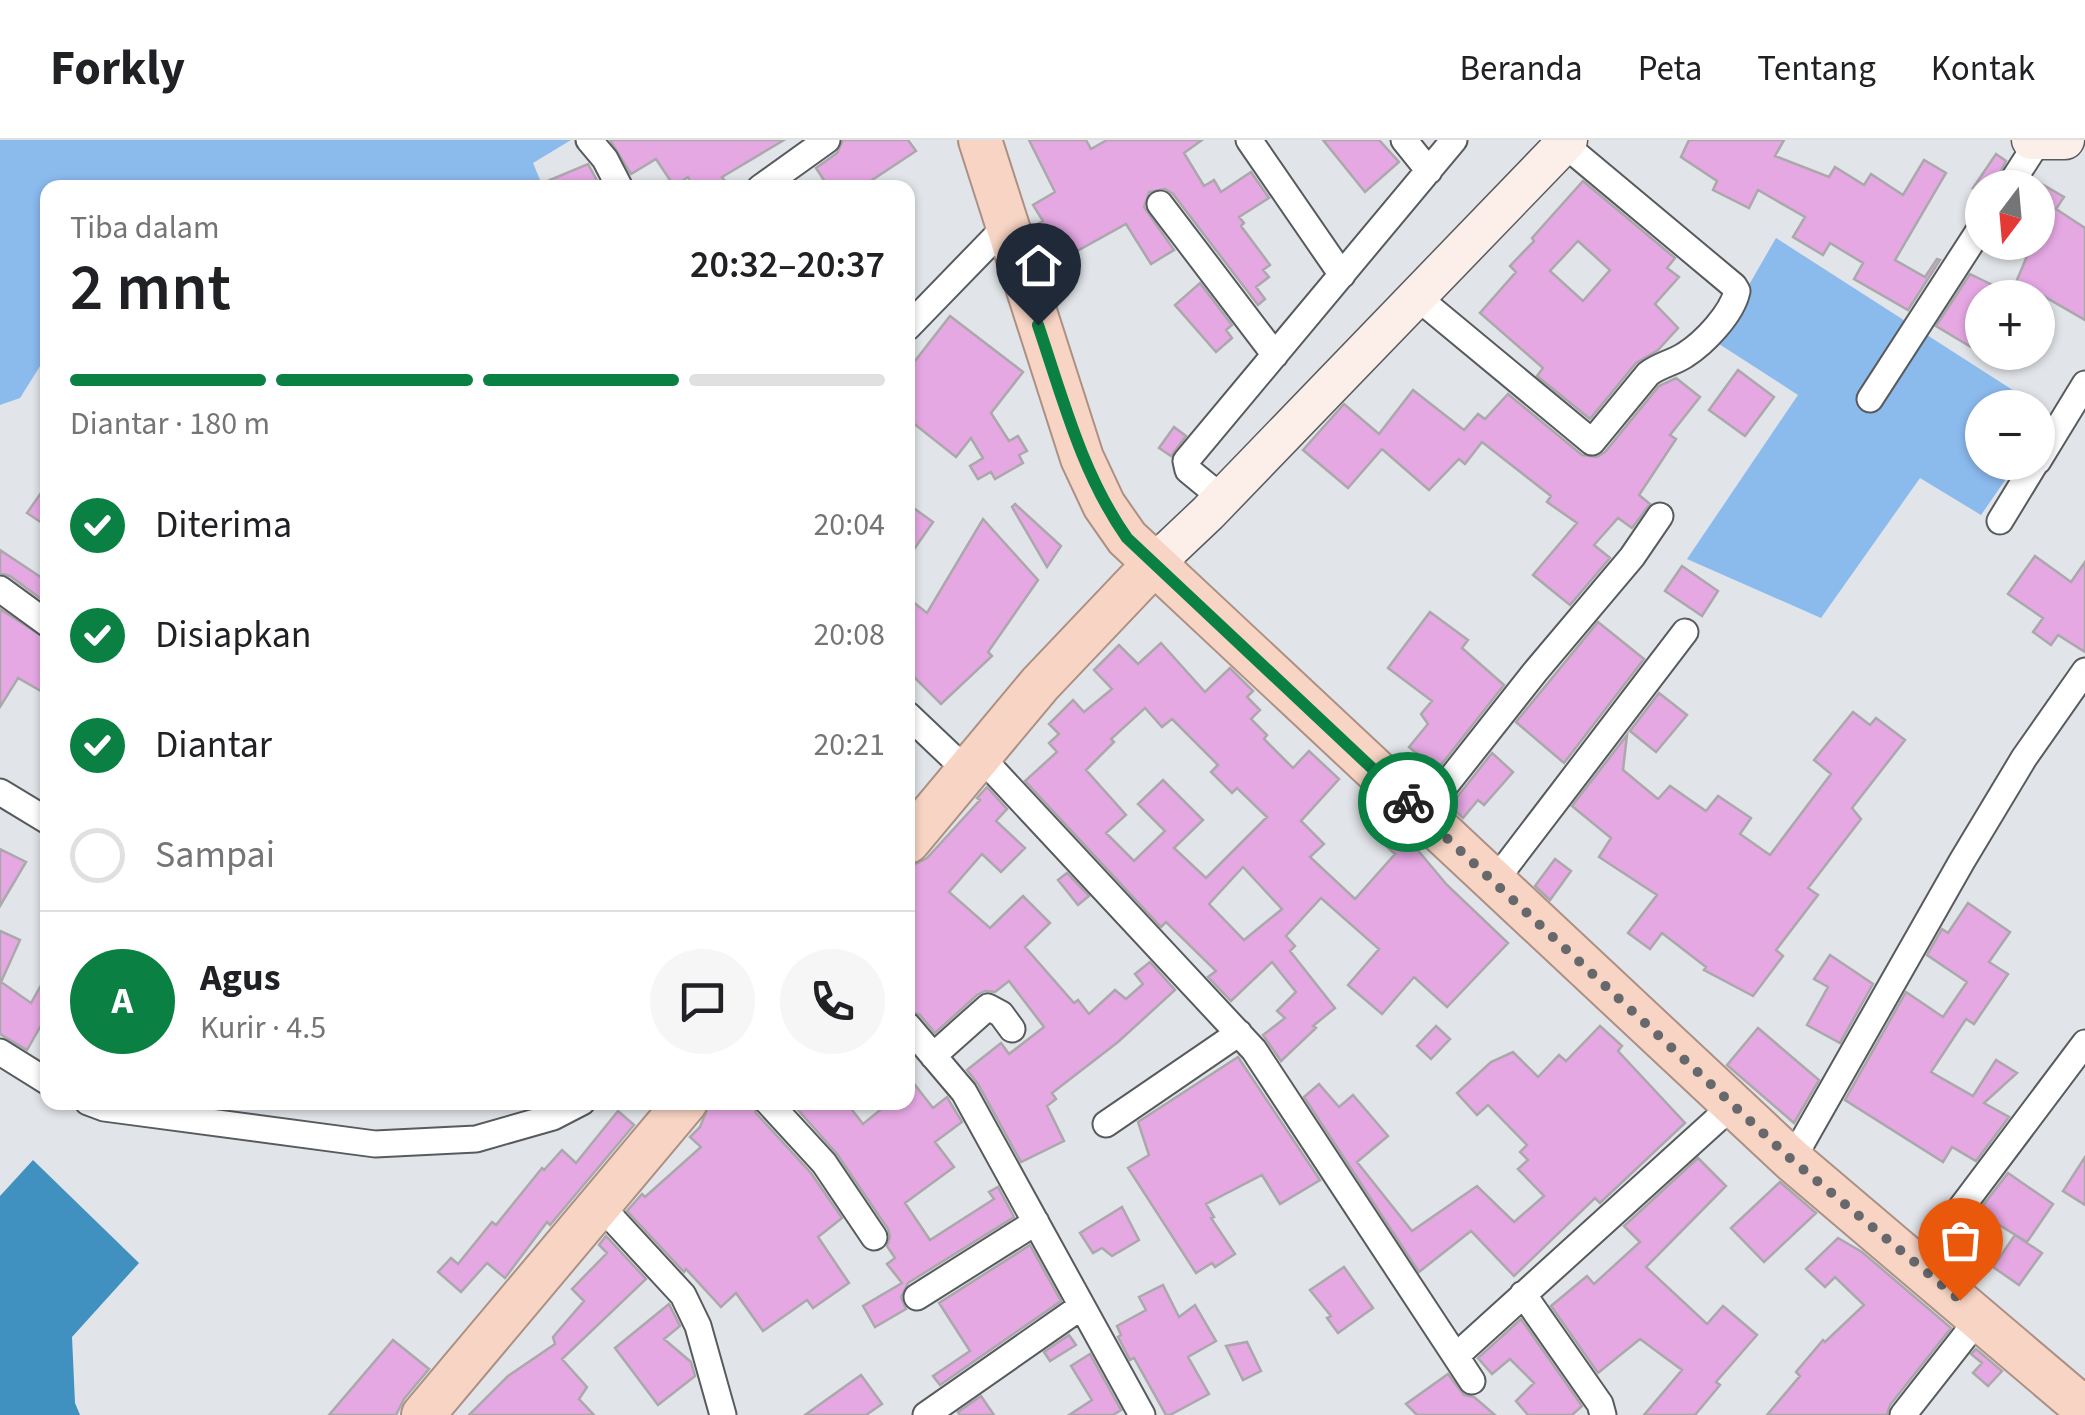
<!DOCTYPE html>
<html lang="id">
<meta charset="utf-8">
<style>
body{margin:0;font-family:"Source Sans 3",sans-serif;background:#f6f6f6;color:#202124;height:100vh;display:flex;flex-direction:column;font-size:38px;white-space:nowrap}
*{box-sizing:border-box;margin:0}
p{font-size:32px;color:#757577}
.icon{flex:none;width:55px;height:55px;fill:none;stroke:currentColor;stroke-width:2;stroke-linecap:round;stroke-linejoin:round}
.map{position:relative;flex:1;overflow:hidden}
.panel{position:absolute;left:40px;top:40px;width:875px;height:930px;display:flex;flex-direction:column;background:#fff;border-radius:20px;box-shadow:0 2px 8px #0004}
.panel>*{flex:none}
.needle{width:65px;rotate:196deg}
.buttons{position:absolute;left:1965px;top:30px;display:grid;gap:20px}
.buttons a{display:grid;place-items:center;width:90px;height:90px;border-radius:50%;background:#fff;box-shadow:0 2px 8px #0004;font-size:50px}
.pin{position:absolute;display:grid;place-items:center;width:85px;height:85px;color:#fff;margin:-102px -42px;border-radius:50% 50% 50% 0;rotate:-45deg;box-shadow:0 0 10px #0007}
.pin .icon{rotate:45deg}
.courier{position:absolute;display:grid;place-items:center;width:100px;height:100px;margin:-50px;border:8px solid #0b8043;border-radius:50%;background:#fff;color:#222;box-shadow:0 2px 12px #0007}
.overview em{font-style:normal;font-weight:600}
.overview div{display:flex;flex-direction:column-reverse}
.overview{display:flex;align-items:center;justify-content:space-between;height:170px;padding:0 30px}
h1{font-size:65px;font-weight:600;line-height:75px}
.bar{display:grid;grid-template-columns:repeat(4,1fr);gap:15px 10px;align-content:center;height:120px;padding:0 30px}
.bar i{height:12px;border-radius:8px;background:#e0e0e0}
.bar .on{background:#0b8043}
.bar p{grid-column:span 4}
.line{display:flex;align-items:center;gap:25px;padding:0 30px;border-top:2px solid #e0e0e0}
.line div{flex:1}
.round{display:grid;place-items:center;flex:none;width:105px;height:105px;border-radius:52px;background:#f6f6f6}
ol{padding:0 30px;list-style:none}
li{display:flex;align-items:center;gap:30px;height:110px}
li p{margin-inline-start:auto}
li .icon{padding:10px;border-radius:50%;background:#0b8043;color:#fff;stroke-width:4}
li:last-child{color:#757577}
li i{width:55px;height:55px;border:5px solid #e0e0e0;border-radius:50%}
header{display:flex;align-items:center;gap:60px;box-sizing:border-box;height:140px;padding:0 50px;background:#fff;border-bottom:2px solid #e0e0e0}
header strong{font-size:48px}
nav{display:flex;gap:55px;margin-inline-start:auto;font-size:35px}
.map>svg:first-child{display:block}
</style>
<header>
<strong>Forkly</strong>
<nav><a>Beranda</a><a>Peta</a><a>Tentang</a><a>Kontak</a></nav>
</header>
<div class="map">
<svg width="2085" height="1275" viewBox="0 0 2085 1275">
<rect width="100%" height="100%" fill="#e1e4e8"/>
<path fill="#8bbaed" d="M0,0H571L533,23L543,47L48,48L47,215L20,258L0,265Z
M1776,98L2050,274L2038,293V268H1982V322L2017,323L1981,375L1920,338L1821,478L1687,419L1798,255L1716,202Z"/>
<path fill="#4091c0" d="M33,1020L139,1123L72,1197L75,1263L80,1275H0V1056Z"/>
<path fill="#e5a8e3" stroke="#aba8ab" stroke-width="2.5" fill-rule="evenodd" d="M610,0H784L722,37L730,48H694L688,37L674,46L656,19L631,34Z
M843,0H908L916,11L860,48H829L816,28L837,13Z
M1029,0H1086L1091,9L1107,0H1202L1184,13L1204,46L1214,40L1221,52L1251,32L1269,58L1239,77L1244,83L1241,86L1270,125L1263,130L1269,137L1256,147L1265,159L1258,165L1173,54L1165,49L1149,52L1144,67L1174,110L1151,124L1126,84L1077,111L1070,100L1050,114L1035,91L1034,86L1043,81L1033,65L1055,52Z
M1323,0H1379L1399,22L1365,52Z
M1689,0H1784L1775,16L1829,37L1835,27L1864,45L1871,34L1903,55L1924,20L1946,33L1895,120L1925,137L1937,119L1940,120L1908,170L1854,139L1863,123L1830,103L1823,115L1793,97L1805,77L1758,50L1749,68L1713,50L1717,41L1681,17Z
M1996,14L2006,21L1992,48H1973Z
M588,24L601,48H533V47Z
M2033,39L2064,57L2056,69L2085,88V180L2038,153L2035,158H1982V210L1972,205L1971,207L1936,186L1970,134L2011,154L2033,102H2038V48H2028Z
M1583,41L1675,118L1667,128L1679,137L1655,164L1678,188L1658,210L1636,223L1590,279L1537,236L1543,228L1480,173L1516,132L1510,126L1534,101L1532,98ZM1578,101L1610,130L1583,161L1550,131Z
M1200,143L1232,185L1226,190L1232,198L1216,212L1175,165Z
M950,176L1023,232L991,273L1009,301L1018,296L1027,311L1019,315L1023,323L995,339L991,332L978,339L970,326L983,318L971,298L956,317L908,279V230Z
M1738,230L1774,257L1745,296L1709,270Z
M1676,238L1700,257L1670,295L1676,299L1639,355L1650,364L1632,388L1618,378L1594,405L1610,418L1570,465L1533,435L1577,383L1547,362L1551,356L1482,302L1465,324L1459,319L1429,350L1382,309L1348,348L1303,310L1344,264L1379,294L1413,250L1464,290L1478,274L1485,279L1508,254L1582,315L1597,317L1605,312L1659,246Z
M1174,287L1186,296L1171,316L1159,308Z
M48,343V387L27,373Z
M908,364L933,382L908,418Z
M1015,364L1061,406L1047,427L1012,367Z
M983,379L1038,440L988,512L992,516L941,564L908,531V458L927,473Z
M0,410L48,442V464L10,436L0,433Z
M2035,416L2071,442L2085,422V512L2058,495L2051,505L2033,492L2043,478L2008,454Z
M1682,426L1718,451L1702,476L1665,451Z
M0,469L48,500V555L18,538L0,567Z
M1430,472L1468,500L1462,508L1504,545L1426,644L1415,633L1426,621L1409,607L1428,584L1421,574L1432,561L1388,528Z
M1598,482L1644,519L1564,623L1516,582Z
M1161,503L1205,552L1230,528L1253,551L1247,557L1260,570L1251,579L1267,595L1264,599L1293,628L1309,611L1339,639L1301,681L1324,704L1310,717L1355,759L1395,714L1384,704L1400,689L1447,745L1508,803L1447,867L1414,837L1382,874L1348,845L1379,809L1321,758L1286,796L1295,806L1290,811L1335,868L1313,886L1316,888L1281,921L1263,895L1285,878L1277,871L1296,852L1272,822L1231,861L1208,837L1216,831L1166,782L1161,787L1025,641L1057,612L1049,603L1059,594L1049,584L1073,560L1084,572L1112,549L1094,530L1119,505L1138,524ZM1145,568L1162,587L1172,579L1218,625L1211,632L1232,653L1237,648L1267,677L1206,738L1174,708L1203,680L1163,640L1138,664L1165,691L1134,721L1106,693L1126,675L1086,630L1114,602L1111,599ZM1243,727L1282,769L1244,800L1209,764Z
M1659,553L1687,575L1656,612L1630,591Z
M1853,572L1870,585L1876,578L1905,600L1852,668L1861,679L1808,748L1818,755L1776,810L1783,816L1753,856L1704,830L1706,827L1662,793L1650,809L1628,793L1657,755L1599,717L1611,698L1572,666L1627,595L1623,630L1658,659L1670,646L1706,671L1718,656L1751,678L1740,694L1770,715L1831,634L1814,620Z
M1492,613L1513,632L1484,665L1478,660L1463,678L1450,666Z
M987,647L1007,669L996,681L1025,708L1001,732L982,714L949,752L990,788L1023,756L1050,783L1025,807L1074,863L1078,860L1089,874L1115,850L1126,859L1143,844L1135,834L1150,822L1175,850L1118,902L1052,953L1056,959L1047,966L1064,1001L1021,1022L978,944L967,930L1001,903L1009,914L1044,887L1009,841L995,852L985,851L977,855L935,893L920,875L908,870V728L927,718L980,660L977,658Z
M0,709L26,722L0,766Z
M1555,719L1571,731L1550,760L1535,746Z
M1067,733L1089,756L1078,765L1058,740Z
M1968,763L2010,792L1989,822L2008,834L1974,884L1966,879L1931,932L1973,956L1996,920L2017,933L1984,963L2009,977L1976,1021L1952,1007L1943,1022L1845,960L1906,852L1943,877L1967,842L1927,815L1942,789L1948,793Z
M0,791L20,800L1,842L31,863L48,833V873L27,910L0,894Z
M1830,815L1873,844L1840,903L1807,885L1828,847L1814,839Z
M1436,886L1450,899L1431,919L1417,906Z
M1600,886L1622,906L1618,911L1685,983L1600,1063L1595,1058L1514,1136L1471,1091L1419,1132L1304,957L1319,944L1339,967L1353,955L1388,996L1357,1022L1412,1091L1477,1046L1514,1082L1544,1056L1518,1029L1528,1020L1520,1012L1527,1005L1488,965L1477,975L1457,953L1491,922L1513,912L1538,937L1559,915L1566,921Z
M1758,888L1819,940L1794,983L1727,925Z
M1238,917L1320,1040L1280,1064L1262,1035L1206,1064L1214,1077L1211,1078L1235,1114L1215,1127L1212,1123L1196,1133L1128,1028L1149,1015L1138,982Z
M908,936L933,968L947,957L962,982L935,1002L954,1027L905,1063L930,1100L994,1059L989,1052L998,1047L1014,1077L908,1143L901,1157L906,1169L875,1187L863,1166L902,1143L887,1124L895,1118L887,1106L890,1097L888,1089L837,1014L791,962H846L863,984L890,962H908Z
M710,962H752L756,973L811,1033L842,1078L818,1097L849,1143L813,1168L807,1160L763,1191L736,1153L721,1167L686,1129L684,1132L627,1071L642,1054L645,1057L701,1007L690,997L700,987Z
M618,971L634,985L550,1085L547,1082L505,1138L487,1123L461,1152L438,1132L451,1118L458,1124L492,1082L496,1085L542,1028L544,1030L562,1010L576,1023Z
M2085,1017V1065L2063,1051Z
M1698,1018L1726,1046L1646,1127L1707,1184L1723,1166L1757,1195L1716,1242L1720,1245L1695,1275H1644L1682,1230L1640,1199L1598,1233L1551,1166L1587,1136L1594,1144L1640,1102L1624,1086Z
M2008,1033L2053,1064L2027,1102L1978,1072Z
M1780,1042L1816,1073L1764,1122L1731,1088Z
M1122,1067L1139,1100L1112,1116L1102,1108L1093,1113L1080,1093Z
M2015,1095L2042,1113L2019,1145L1993,1127Z
M606,1096L646,1139L562,1219L587,1247L579,1259L594,1275H469L508,1236L555,1204L553,1197L584,1161L572,1149L607,1113L599,1105Z
M1838,1098L1862,1112L1951,1188L1890,1265L1887,1275H1767L1800,1236L1796,1232L1823,1200L1825,1202L1864,1165L1835,1137L1825,1147L1806,1129Z
M1030,1105L1061,1161L940,1245L933,1236L970,1211L939,1163Z
M1344,1127L1373,1168L1338,1193L1327,1178L1331,1176L1310,1150Z
M1163,1145L1179,1177L1195,1165L1216,1201L1188,1217L1209,1254L1170,1275H1166L1134,1218L1130,1220L1118,1197L1121,1195L1117,1186L1146,1170L1139,1157Z
M669,1164L680,1186L664,1199L691,1222L695,1236L658,1265L615,1208Z
M1521,1179L1582,1266L1572,1275H1528L1516,1261L1534,1243L1510,1219L1492,1234L1478,1218Z
M1069,1195L1076,1205L1050,1221L1044,1212Z
M393,1200L429,1229L404,1259L396,1275H329Z
M1247,1202L1261,1231L1243,1240L1226,1206Z
M1976,1209L2002,1231L1988,1246L1973,1233L1982,1223L1971,1214Z
M1090,1214L1121,1270L1113,1275H1069L1092,1260L1071,1226Z
M1448,1234L1464,1255L1474,1257L1495,1275H1417L1406,1264Z
M861,1235L882,1264L866,1275H805Z
M981,1256L994,1275H960L958,1272Z"/>
<g fill="none" stroke-linecap="round" stroke-linejoin="round">
<g stroke="#585b5e" stroke-width="29">
<path id="minor" d="M589,0L605,19L620,48
M1249,0L1342,135
M1404,0L1429,31
M760,48L827,0
M2008,48L2039,0
M1160,64L1275,215
M1417,157L1592,302L1648,234C1659,225 1673,223 1685,215C1704,203 1732,174 1737,151L1734,146L1564,4
M908,187L1006,86
M1870,259L1982,86
M2038,321L2085,244
M1222,358L1188,330L1186,321L1454,0
M2000,381L2036,322
M0,449L48,484
M908,575L967,631
M979,615L1254,910L1472,1241
M0,652L48,681
M1422,675L1535,532L1632,417L1660,376
M1494,742L1685,492
M908,886L964,952L1142,1275
M0,912L48,942
M933,916L988,867L1001,874L1012,889
M88,962L104,968L375,1004L476,999L553,977L582,962
M768,962L824,1023L874,1097
M1106,984L1239,893
M1792,1020L1962,721L2024,618L2085,531
M599,1064L683,1155L698,1186L723,1275
M1918,1125L2085,903
M1523,1154L1600,1264L1603,1275
M917,1157L1036,1082
M1456,1216L1734,964
M926,1275L1082,1166
M1903,1275L1980,1177"/>
</g>
<g stroke="#585b5e" stroke-width="41">
<path id="secondary" d="M2031,0H2065
M1153,425L1208,373L1568,0"/>
</g>
<g stroke="#ac9084" stroke-width="46">
<path id="trunk" d="M980,0L1082,318L1104,365L1127,398L1792,1020L2085,1269
M908,702L1040,544L1153,425
M423,1275L686,962"/>
</g>
<use href="#minor" stroke="#fff" stroke-width="25"/>
<use href="#secondary" stroke="#fcefe9" stroke-width="38"/>
<use href="#trunk" stroke="#f7d4c4" stroke-width="42"/>
</g>
<g fill="none" stroke-linecap="round" stroke-linejoin="round">
<path stroke="#67686b" stroke-width="10" stroke-dasharray="0 18" d="M1408,662L1792,1020L1960,1160"/>
<path stroke="#0b8043" stroke-width="12" d="M1038,185C1063,259 1082,334 1127,398L1408,662"/>
</g>
</svg>
<div class="buttons">
<a><svg class="needle" viewBox="-14 -14 28 28"><path d="M0-13l5 13h-10z" fill="#e53935"/><path d="M0 13l5-13h-10z" fill="#757577"/></svg></a>
<a>+</a>
<a>−</a>
</div>
<div class="pin" style="left:1960px;top:1160px;background:#ea580c"><svg class="icon" aria-label="bag" viewBox="0 0 24 24"><path d="M5 8h14l-1 12H6zM9 8a3 3 0 0 1 6 0"/></svg></div>
<div class="pin" style="left:1038px;top:185px;background:#1f2937"><svg class="icon" aria-label="home" viewBox="0 0 24 24"><path d="M3 11l9-7 9 7M6 9v11h12V9"/></svg></div>
<div class="courier" style="left:1408px;top:662px"><svg class="icon" aria-label="bike" viewBox="0 0 24 24"><circle cx="6" cy="16" r="4"/><circle cx="18" cy="16" r="4"/><path d="M6 16l4-8h5l3 8M10 8l3 8H6M13 5h3"/></svg></div>
<section class="panel">
<div class="overview"><div><h1>2 mnt</h1><p>Tiba dalam</p></div><em>20:32–20:37</em></div>
<div class="bar"><i class="on"></i><i class="on"></i><i class="on"></i><i></i><p>Diantar · 180 m</p></div>
<ol>
<li><svg class="icon" aria-label="check" viewBox="0 0 24 24"><path d="M5 12l5 5 9-10"/></svg>Diterima<p>20:04</p></li>
<li><svg class="icon" aria-label="check" viewBox="0 0 24 24"><path d="M5 12l5 5 9-10"/></svg>Disiapkan<p>20:08</p></li>
<li><svg class="icon" aria-label="check" viewBox="0 0 24 24"><path d="M5 12l5 5 9-10"/></svg>Diantar<p>20:21</p></li>
<li><i></i>Sampai</li>
</ol>
<div class="line" style="height:180px"><b class="round" style="background:#0b8043;color:#fff">A</b><div><b>Agus</b><p>Kurir · 4.5</p></div><a class="round"><svg class="icon" aria-label="chat" viewBox="0 0 24 24"><path d="M4 5h16v11H9l-5 4z"/></svg></a><a class="round"><svg class="icon" aria-label="phone" viewBox="0 0 24 24"><path d="M5 4h4l2 5-3 2q2 4 5 5l2-3 5 2v4C11 20 4 13 5 4z"/></svg></a></div>
</section>
</div>
